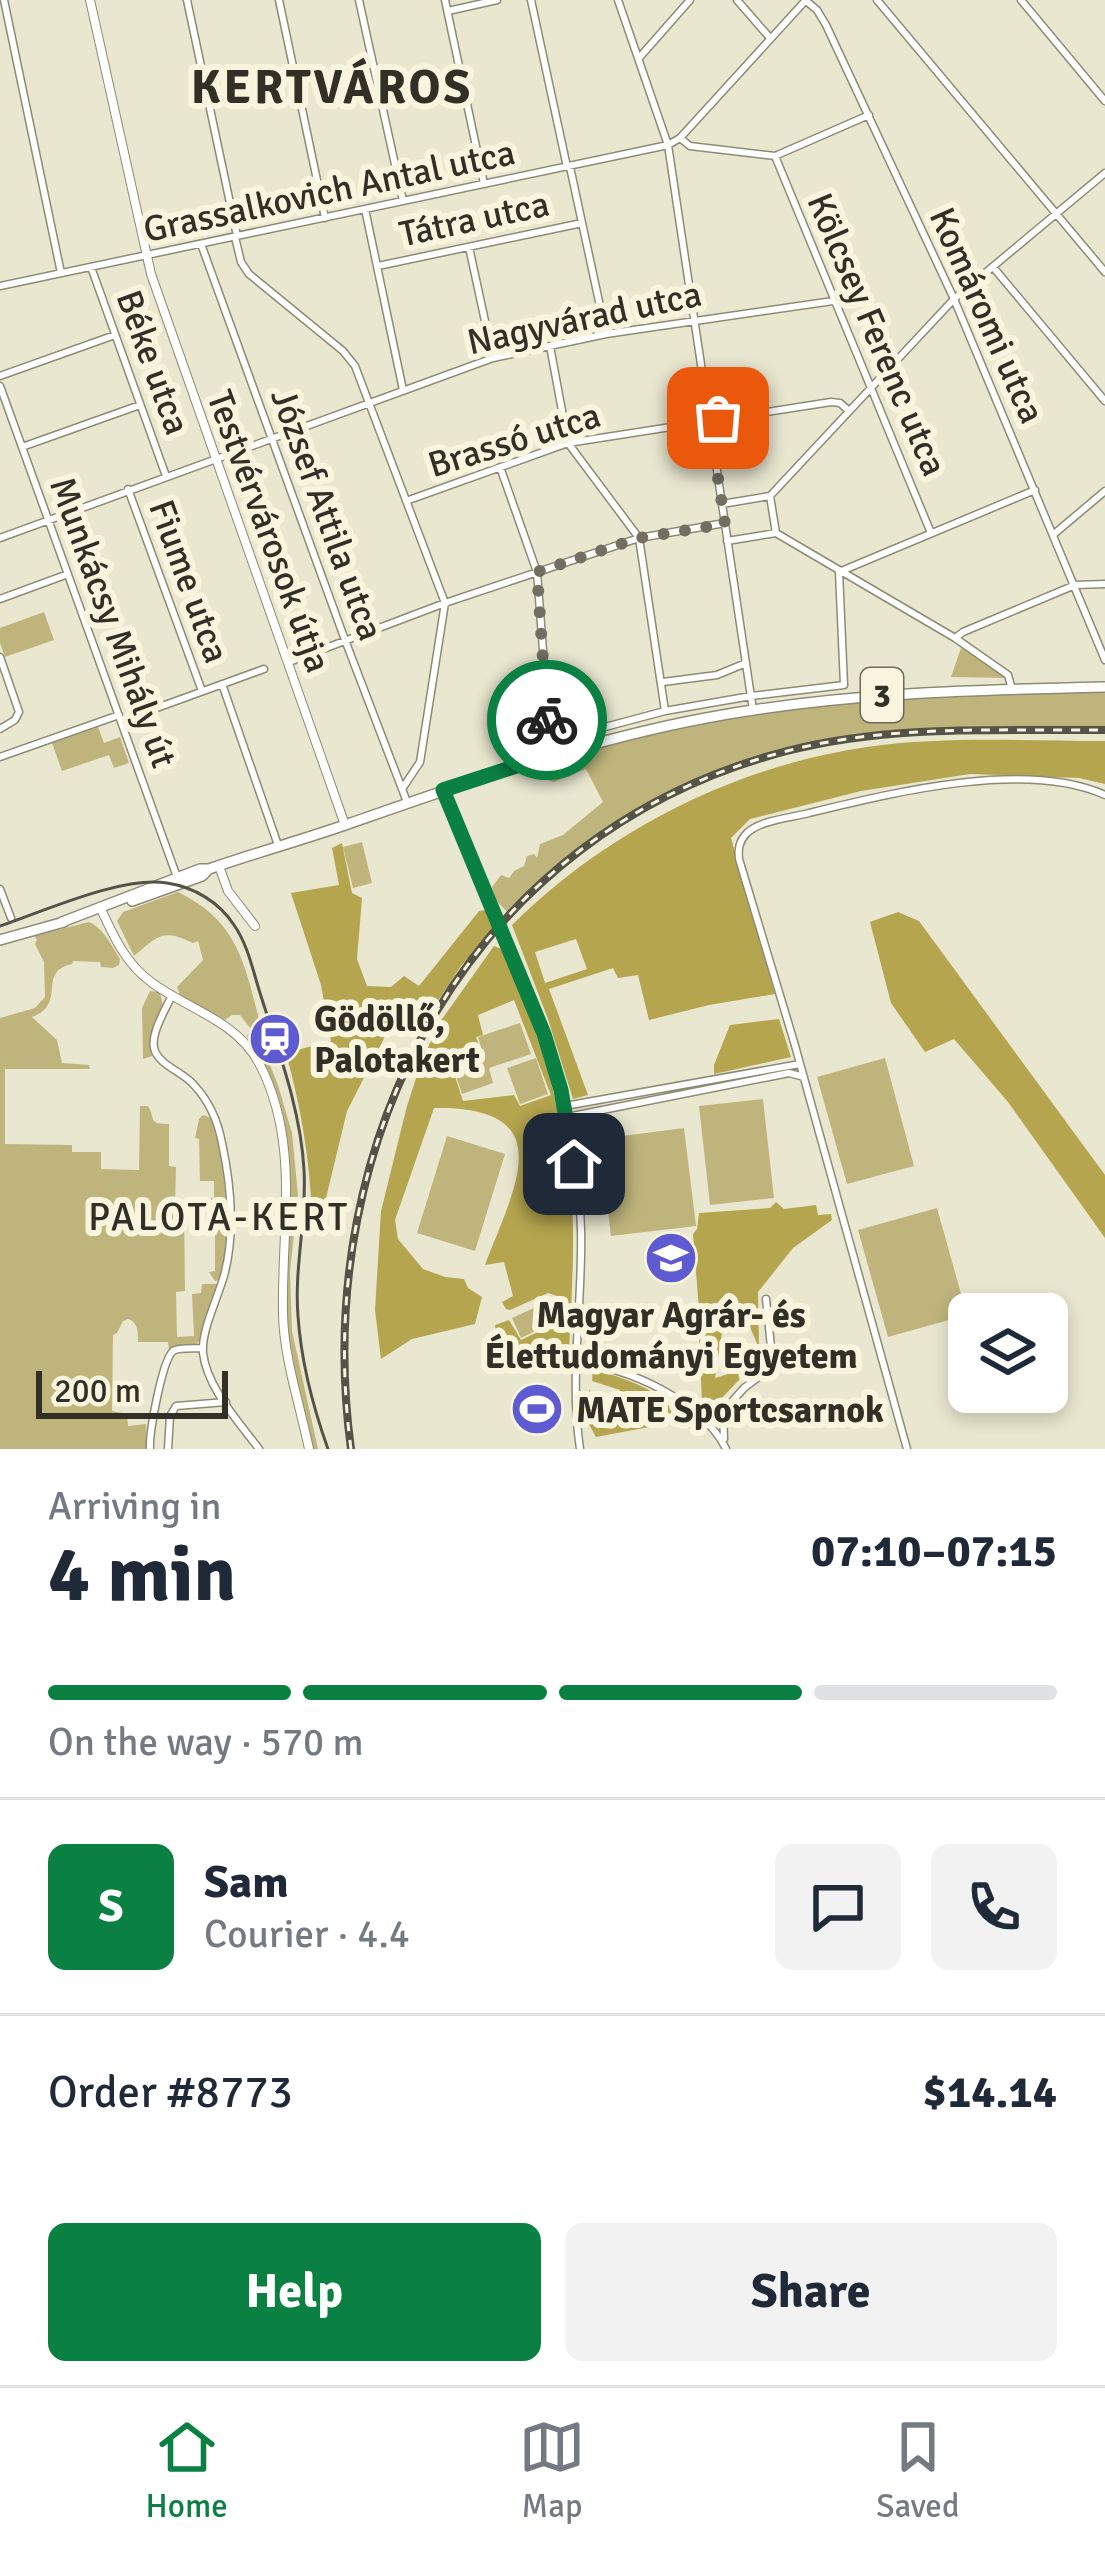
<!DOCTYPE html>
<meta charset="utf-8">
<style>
body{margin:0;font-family:Signika,sans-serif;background:#f2f2f3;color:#1f2937;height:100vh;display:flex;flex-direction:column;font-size:45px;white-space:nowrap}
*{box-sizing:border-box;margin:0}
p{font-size:39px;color:#747a83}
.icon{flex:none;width:66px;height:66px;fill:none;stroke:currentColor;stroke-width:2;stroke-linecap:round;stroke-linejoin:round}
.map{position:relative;height:1449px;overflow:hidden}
.panel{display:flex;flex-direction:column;background:#fff;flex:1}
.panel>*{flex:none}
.controls{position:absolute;left:948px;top:1293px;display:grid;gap:24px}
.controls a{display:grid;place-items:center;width:120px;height:120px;border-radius:18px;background:#fff;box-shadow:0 6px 18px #0003;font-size:60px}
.scale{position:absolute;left:36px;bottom:30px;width:192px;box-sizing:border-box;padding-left:12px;border:6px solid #312f26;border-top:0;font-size:33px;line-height:42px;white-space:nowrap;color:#312f26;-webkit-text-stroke:9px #f8f4dd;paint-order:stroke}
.pin{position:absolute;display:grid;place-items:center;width:102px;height:102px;color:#fff;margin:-51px;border-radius:24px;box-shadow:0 6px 18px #0006}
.courier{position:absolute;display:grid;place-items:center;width:120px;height:120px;margin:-60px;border:9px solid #0b8043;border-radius:50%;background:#fff;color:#222;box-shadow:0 3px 15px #0007}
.summary em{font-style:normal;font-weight:800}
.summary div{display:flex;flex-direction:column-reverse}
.summary{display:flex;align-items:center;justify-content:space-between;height:204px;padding:0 48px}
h1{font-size:78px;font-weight:800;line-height:90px}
.bar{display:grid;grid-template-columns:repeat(4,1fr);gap:18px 12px;align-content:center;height:144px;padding:0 48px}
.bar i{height:15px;border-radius:9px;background:#e0e1e3}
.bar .selected{background:#0b8043}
.bar p{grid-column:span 4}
.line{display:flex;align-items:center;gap:30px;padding:0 48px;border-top:3px solid #e0e1e3}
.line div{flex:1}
.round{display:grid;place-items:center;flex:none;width:126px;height:126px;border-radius:18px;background:#f2f2f3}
.action{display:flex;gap:24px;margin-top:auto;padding:24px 48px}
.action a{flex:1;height:138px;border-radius:18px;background:#0b8043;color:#fff;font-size:48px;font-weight:800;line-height:138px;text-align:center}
.action a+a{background:#f2f2f3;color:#1f2937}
.menu{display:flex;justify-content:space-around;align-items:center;height:168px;border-top:3px solid #e0e1e3;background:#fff;font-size:33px;color:#747a83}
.menu a{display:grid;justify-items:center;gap:6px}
.menu .selected{color:#0b8043}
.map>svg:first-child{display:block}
</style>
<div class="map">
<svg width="1105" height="1449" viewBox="0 0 1105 1449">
<rect width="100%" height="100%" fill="#eae7d0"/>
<path fill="#bfb57c" d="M44,612L54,640L5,657L0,643V628Z
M961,648L1002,673L1007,678L951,677Z
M1105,692V727C1036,728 964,724 895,730C749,744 608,804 508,913L495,899L492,887L501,875L509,878L514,871L524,866L527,856L534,854L537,858L540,844L563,835L603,802L586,769L554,782L530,775L528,767C628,735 732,711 836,701C926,693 1015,695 1105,692Z
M98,727L104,743L120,737L129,763L114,768L109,755L62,771L52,743Z
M362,842L372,883L353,888L343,847Z
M178,892C244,924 245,972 264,1037L262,1045L278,1085L292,1133L298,1195L290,1272L292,1331L318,1449H312C303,1405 289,1359 287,1313C282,1206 310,1136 247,1036L251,1029L240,1015H232L225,1020L180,995L177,987L203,960L198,941L193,943C162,928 158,936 134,956L117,921L123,912Z
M89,922C103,928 112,946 120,959L119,965L113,968L101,967L100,962L73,961L72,964C36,972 68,1004 32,1017L57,1040L62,1063L89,1065L90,1069H5V1144L72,1145V1152H101V1169L139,1170L140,1106H148C156,1120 148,1124 169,1124V1166L176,1167L175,1207L184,1208L185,1291L176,1292L177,1337L194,1336L192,1294L201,1293L202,1284H220L203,1336L194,1347L169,1350L168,1342H138C138,1332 138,1322 128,1319L123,1321L117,1333L113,1335L112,1411L127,1414L128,1426L146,1424L147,1449H0V1018L35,1008L45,997L44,962L35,944L37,939L34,936Z
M150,991L160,992L163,1006L151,1040L152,1056L143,1059L142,1008Z
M520,1023L531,1054L489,1068L493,1083L462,1094L451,1061L482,1051L478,1037Z
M536,1058L548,1094L520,1104L507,1068Z
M885,1058L914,1166L847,1184L817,1077Z
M763,1099L774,1198L710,1205L699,1106Z
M203,1115L211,1118L221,1153L226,1201L219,1206L209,1202L208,1199L214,1198V1181H200L199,1139L195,1138L199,1119Z
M684,1128L696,1226L611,1236L599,1139Z
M447,1136L505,1154L475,1251L417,1233Z
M937,1208L967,1315L888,1337L858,1230Z
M215,1209L225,1210L228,1216L223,1274L220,1280L215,1281L209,1272L215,1271V1217L209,1216Z
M547,1302L556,1321L521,1338L512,1318Z"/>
<path fill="#b4a54e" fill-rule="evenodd" d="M1105,741V784L1079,778L970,774L861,791L750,819L731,838L775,994L709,1005L649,1020L638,975L618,978L613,968L549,989L588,1095L573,1099L548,1019L512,925C607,831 735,766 867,747C945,736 1026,741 1105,741ZM576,939L587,969L545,983L535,952Z
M342,843L352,893L362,898L357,959L367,986L391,987L404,976L419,986L479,911L486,910L493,929L461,966L437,1002H433L415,1033L411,1034L407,1028L409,1021L397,1013L347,1111L321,1219L312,1217C310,1160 301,1108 286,1053L331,1041L321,985L291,893L339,885L332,848Z
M898,912L919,921L1105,1175V1238L1008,1102L954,1039L925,1052L891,1003L870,922Z
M494,946L504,950C537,1031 567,1115 572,1203C575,1253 571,1304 569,1353L498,1348L495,1325L509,1320L521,1340L559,1322L560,1297L548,1293L510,1310L506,1309L502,1302L513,1296L504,1262L485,1265C514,1188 563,1106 434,1108L395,1220L398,1239L423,1269L445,1277L464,1279L468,1288L482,1297L475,1324L412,1339L381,1359L375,1310L381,1211L407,1106L422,1060L440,1022ZM514,1000L551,1095L520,1106L514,1095L463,1101L450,1061L481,1050L476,1037L483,1035L478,1015Z
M779,1019L791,1057L714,1074V1065L730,1025Z
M776,1202L784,1209L816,1205L818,1215L831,1214L832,1220L793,1248L758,1292L759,1348L747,1320L732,1313L734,1333H722L715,1378C730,1375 741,1365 756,1362L720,1400L702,1401L699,1339L701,1335L693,1234L697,1229L699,1213L770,1208Z
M593,1369C640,1382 668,1397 704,1430L698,1433L663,1412L660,1425L596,1437L586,1419L589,1389L600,1413L614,1405L620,1390L592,1381Z"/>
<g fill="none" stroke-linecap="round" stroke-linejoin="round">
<g stroke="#8e8b75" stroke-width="9">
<path id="street" d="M4,0L61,273
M187,0L237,236
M279,0L325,218
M359,0L403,201
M445,0L484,184
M531,0L567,167
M618,0L668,145L753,710
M737,0L770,38
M805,0L817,10L826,25L954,299L1105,660
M877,0L1105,272
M1021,0L1105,101
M448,11L497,0
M639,58L690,0
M680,138L690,146L775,156L869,115
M775,156L931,533
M570,167L606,334
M365,209L403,390
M235,237L241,262L249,274L343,351L355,366L445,603L420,762L402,789
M201,244L345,640L407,802
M469,247L493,358
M378,266L582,223
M91,267L166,476
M993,267L1105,401
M0,286L668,145L680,138L806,0
M550,346L568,443L639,538L665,711
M0,376L115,335
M0,386L177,877
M22,447L140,405
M500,467L537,572L551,755
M128,489L202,691
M770,496L954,299L1105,173
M406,501L568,443L831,402L840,403L848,410
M722,504L770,496L776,533
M1054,534L1105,491
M0,538L493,358L606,334L833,301
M727,541L776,533L955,638L1008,675L1012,689
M839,572L1035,490
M0,599L68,574
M955,638L963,632L1075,585L1105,584
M0,657L19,712L15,720L0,729
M289,662L445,603L639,538L725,523
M663,682L717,675L746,663
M222,684L278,845
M121,721L264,669
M549,742L665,711L751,696L844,685L839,572
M0,757L119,715
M444,793L492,907
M0,889L11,918
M508,945C546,1037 578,1128 581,1229C583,1303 569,1375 580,1449
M172,995C166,1009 151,1032 154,1048C158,1065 183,1072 194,1085C209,1101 218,1122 222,1143C231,1185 235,1231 225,1272C219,1296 201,1330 203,1353C207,1388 239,1422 259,1449
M565,1106L800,1064
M567,1117L789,1073L804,1077
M575,1363C625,1365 704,1402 726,1449
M723,1413L724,1439
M703,1417L720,1415L744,1388L773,1366L766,1299
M150,1449C149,1433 162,1361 173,1351C179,1347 196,1349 203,1348
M168,1449L170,1416L176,1406L226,1402
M907,1449L794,1042L739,859C738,849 739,841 747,833C761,820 790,818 809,813C891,793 1026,759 1105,795"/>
</g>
<g stroke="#8e8b75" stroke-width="10">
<path id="secondary" d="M90,0L151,274L345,825
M219,866L228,891L255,926
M100,907C113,935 125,963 151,982C187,1009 236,1020 259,1063C301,1143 281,1229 283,1314C284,1359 300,1405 309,1449"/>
</g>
<g stroke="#8e8b75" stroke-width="12">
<path id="primary" d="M132,901L202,876L209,869
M62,922L200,869H209C255,853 302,840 348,824C466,783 583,741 706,718C838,693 971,690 1105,687
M0,940L64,922"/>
</g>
<use href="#street" stroke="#fff" stroke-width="6"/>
<use href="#secondary" stroke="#fff" stroke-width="8"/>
<use href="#primary" stroke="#fff" stroke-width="9"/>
<path stroke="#555347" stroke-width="3" d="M0,926C45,911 121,876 167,883C194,887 219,902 234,925C248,945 253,971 260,993C278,1050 301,1110 304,1170C307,1219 294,1267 298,1316C301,1360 313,1407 328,1449"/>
<g stroke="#555347" stroke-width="8">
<path id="rail" d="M351,1449C309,1138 472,832 787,751C890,724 1000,731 1105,730"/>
</g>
<use href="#rail" stroke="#f8f4dd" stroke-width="3" stroke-dasharray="9" stroke-linecap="butt"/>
<g stroke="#8e8b75" stroke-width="9" stroke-linecap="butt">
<path id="street-bridge" d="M492,907L508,945"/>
</g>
<use href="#street-bridge" stroke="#fff" stroke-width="6"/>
</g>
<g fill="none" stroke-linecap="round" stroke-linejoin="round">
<path stroke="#726f62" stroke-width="12" stroke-dasharray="0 21.6" d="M547,720L537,572L639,538L725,524L709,419L718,418"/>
<path stroke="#0b8043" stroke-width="15" d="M547,720L550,755L443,790L544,1034L561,1090L574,1164"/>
</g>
<defs>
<g id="station-disc" transform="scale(2.7)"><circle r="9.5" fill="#5d5ad2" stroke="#f8f4dd"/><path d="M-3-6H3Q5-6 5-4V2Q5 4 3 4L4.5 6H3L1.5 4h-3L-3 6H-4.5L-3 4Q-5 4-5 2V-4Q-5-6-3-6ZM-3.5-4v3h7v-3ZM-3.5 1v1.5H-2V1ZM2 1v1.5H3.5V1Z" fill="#fff"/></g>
<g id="university-disc" transform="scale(2.7)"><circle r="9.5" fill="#5d5ad2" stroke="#f8f4dd"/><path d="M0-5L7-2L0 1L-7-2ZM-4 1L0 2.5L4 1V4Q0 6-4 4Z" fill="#fff"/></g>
<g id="stadium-disc" transform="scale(2.7)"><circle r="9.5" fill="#5d5ad2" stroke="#f8f4dd"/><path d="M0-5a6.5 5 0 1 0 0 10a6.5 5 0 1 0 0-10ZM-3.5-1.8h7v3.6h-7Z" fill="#fff"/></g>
</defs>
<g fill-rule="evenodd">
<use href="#station-disc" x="275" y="1039"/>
<use href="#university-disc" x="671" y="1258"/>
<use href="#stadium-disc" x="537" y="1409"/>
</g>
<g text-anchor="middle" stroke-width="12" stroke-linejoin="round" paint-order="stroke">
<rect fill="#f8f4dd" stroke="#6d6a5d" stroke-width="3" x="861" y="668" width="42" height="54" rx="9"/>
<g font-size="33" font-weight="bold" fill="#312f26">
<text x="882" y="707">3</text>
</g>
<g font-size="36" fill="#312f26" stroke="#f8f4dd">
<text transform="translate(329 190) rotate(-12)" y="13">Grassalkovich Antal utca</text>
<text transform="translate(474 218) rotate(-12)" y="13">Tátra utca</text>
<text transform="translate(988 315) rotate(66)" y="13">Komáromi utca</text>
<text transform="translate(584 317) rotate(-12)" y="13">Nagyvárad utca</text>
<text transform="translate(878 334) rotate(67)" y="13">Kölcsey Ferenc utca</text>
<text transform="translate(154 362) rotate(70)" y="13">Béke utca</text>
<text transform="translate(514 439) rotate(-17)" y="13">Brassó utca</text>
<text transform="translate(328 514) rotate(70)" y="13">József Attila utca</text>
<text transform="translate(270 531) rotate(70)" y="13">Testvérvárosok útja</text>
<text transform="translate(190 581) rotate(70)" y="13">Fiume utca</text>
<text transform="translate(114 622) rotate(70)" y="13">Munkácsy Mihály út</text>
</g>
<g font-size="36" font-weight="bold" fill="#312f26" stroke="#f8f4dd" text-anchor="start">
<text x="314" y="1031">Gödöllő,<tspan x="314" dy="41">Palotakert</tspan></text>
<text x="671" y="1327" text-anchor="middle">Magyar Agrár- és<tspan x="671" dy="41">Élettudományi Egyetem</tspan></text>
<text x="576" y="1422">MATE Sportcsarnok</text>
</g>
<g font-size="39" letter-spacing="3" fill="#312f26" stroke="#f8f4dd">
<text x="219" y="1230">PALOTA-KERT</text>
</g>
<g font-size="48" font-weight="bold" letter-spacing="3" fill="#312f26" stroke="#f8f4dd">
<text x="332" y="103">KERTVÁROS</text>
</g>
</g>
</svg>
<div class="controls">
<a><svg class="icon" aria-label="layers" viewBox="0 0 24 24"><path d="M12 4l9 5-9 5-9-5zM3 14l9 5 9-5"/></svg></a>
</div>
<div class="scale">200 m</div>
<div class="pin" style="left:718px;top:418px;background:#ea580c"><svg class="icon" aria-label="bag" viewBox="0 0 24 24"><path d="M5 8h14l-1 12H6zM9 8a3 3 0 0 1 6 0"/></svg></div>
<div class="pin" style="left:574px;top:1164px;background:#1f2937"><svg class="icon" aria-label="home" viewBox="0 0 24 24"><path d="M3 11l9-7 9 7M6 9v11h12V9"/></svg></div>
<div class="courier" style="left:547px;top:720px"><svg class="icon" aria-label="bike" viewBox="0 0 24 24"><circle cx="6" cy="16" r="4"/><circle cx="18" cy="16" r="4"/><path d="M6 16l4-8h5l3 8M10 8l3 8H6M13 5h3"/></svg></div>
</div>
<section class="panel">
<div class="summary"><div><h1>4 min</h1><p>Arriving in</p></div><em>07:10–07:15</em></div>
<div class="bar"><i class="selected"></i><i class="selected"></i><i class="selected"></i><i></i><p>On the way · 570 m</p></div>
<div class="line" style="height:216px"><b class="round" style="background:#0b8043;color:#fff">S</b><div><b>Sam</b><p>Courier · 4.4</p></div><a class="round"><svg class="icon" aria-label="chat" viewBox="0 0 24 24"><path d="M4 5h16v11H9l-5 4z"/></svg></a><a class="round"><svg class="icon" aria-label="phone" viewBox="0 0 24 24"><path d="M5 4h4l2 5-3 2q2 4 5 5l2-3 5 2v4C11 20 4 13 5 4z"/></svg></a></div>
<div class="line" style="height:156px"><div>Order #8773</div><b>$14.14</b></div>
<div class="action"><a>Help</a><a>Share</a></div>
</section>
<nav class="menu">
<a class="selected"><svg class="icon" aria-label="home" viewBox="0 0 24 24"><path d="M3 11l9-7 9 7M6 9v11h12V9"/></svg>Home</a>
<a><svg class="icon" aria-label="map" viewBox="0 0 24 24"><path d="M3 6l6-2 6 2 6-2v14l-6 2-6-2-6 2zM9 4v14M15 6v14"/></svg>Map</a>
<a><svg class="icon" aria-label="saved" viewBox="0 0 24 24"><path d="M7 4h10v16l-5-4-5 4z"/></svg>Saved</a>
</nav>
